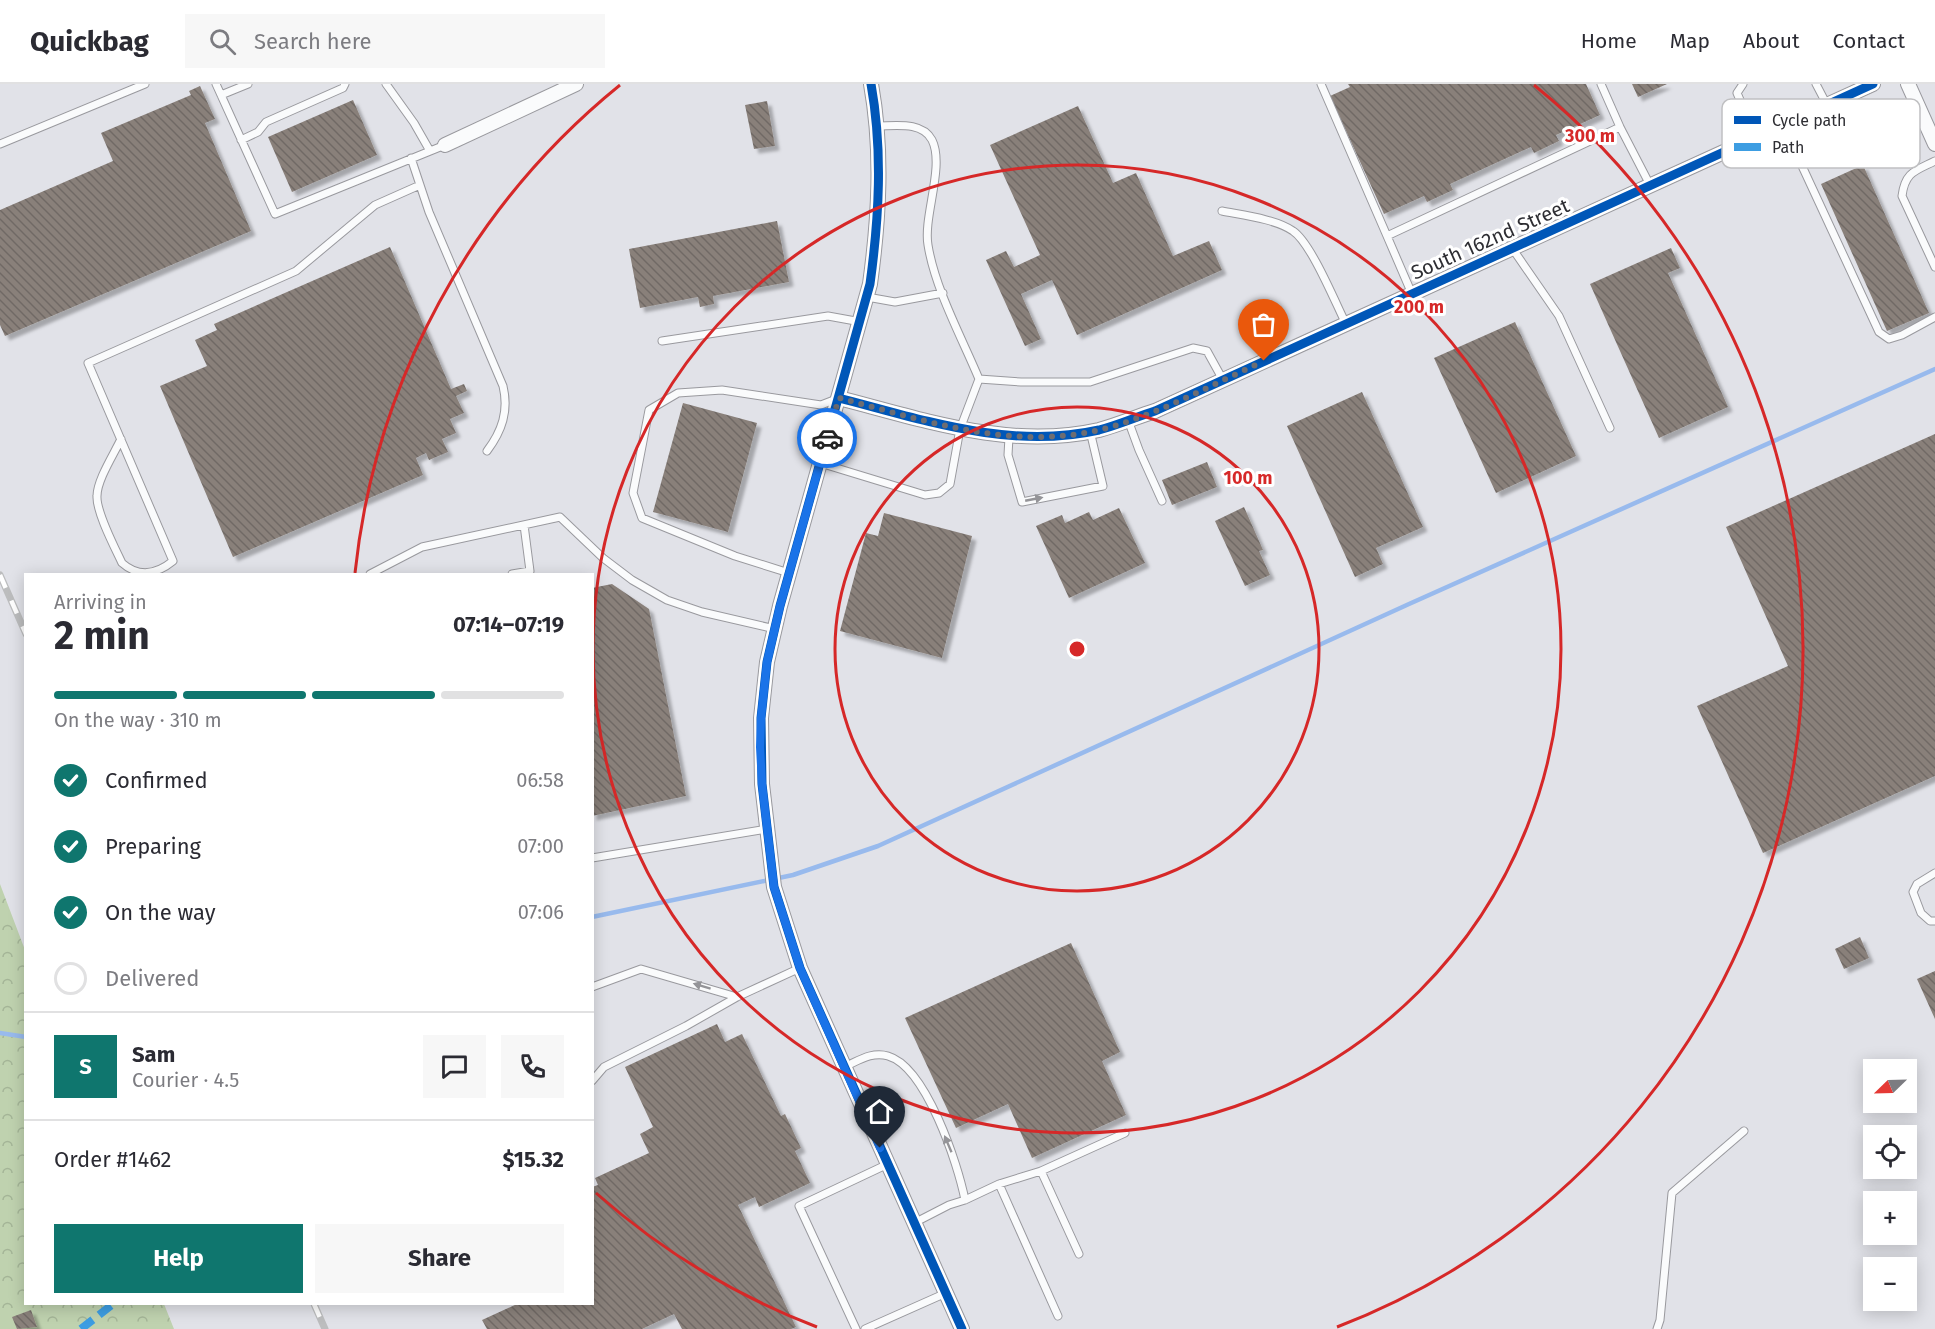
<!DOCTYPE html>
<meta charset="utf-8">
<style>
body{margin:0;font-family:"Fira Sans",sans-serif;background:#f7f7f7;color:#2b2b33;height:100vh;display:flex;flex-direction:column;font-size:22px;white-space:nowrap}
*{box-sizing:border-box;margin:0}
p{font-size:20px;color:#7c7c81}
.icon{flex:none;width:33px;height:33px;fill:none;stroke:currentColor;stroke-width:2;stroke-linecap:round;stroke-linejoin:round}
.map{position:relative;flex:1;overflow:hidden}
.sheet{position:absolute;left:24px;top:489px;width:570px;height:732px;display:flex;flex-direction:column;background:#fff;border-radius:0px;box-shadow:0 3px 15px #0003}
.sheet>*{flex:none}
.needle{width:39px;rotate:247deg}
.buttons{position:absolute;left:1863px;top:975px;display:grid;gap:12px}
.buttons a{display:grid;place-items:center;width:54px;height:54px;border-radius:0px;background:#fff;box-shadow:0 3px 15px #0003;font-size:30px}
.pin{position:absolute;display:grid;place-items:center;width:51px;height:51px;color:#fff;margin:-62px -26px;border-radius:50% 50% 50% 0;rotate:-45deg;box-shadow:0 0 6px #0007}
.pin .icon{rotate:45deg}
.courier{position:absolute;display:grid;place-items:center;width:60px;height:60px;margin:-30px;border:4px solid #1a73e8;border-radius:50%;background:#fff;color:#222;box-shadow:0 2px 8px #0007}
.summary em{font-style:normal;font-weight:700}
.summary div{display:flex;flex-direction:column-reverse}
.summary{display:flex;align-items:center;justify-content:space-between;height:102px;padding:0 30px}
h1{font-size:39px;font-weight:700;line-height:45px}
.bar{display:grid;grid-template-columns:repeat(4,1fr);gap:9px 6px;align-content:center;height:72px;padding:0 30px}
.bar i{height:8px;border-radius:4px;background:#e1e1e2}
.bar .selected{background:#0f766e}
.bar p{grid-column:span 4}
.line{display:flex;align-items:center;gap:15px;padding:0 30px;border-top:2px solid #e1e1e2}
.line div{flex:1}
.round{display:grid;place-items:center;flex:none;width:63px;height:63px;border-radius:0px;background:#f7f7f7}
ol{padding:0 30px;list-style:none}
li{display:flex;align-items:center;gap:18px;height:66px}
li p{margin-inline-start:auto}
li .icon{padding:6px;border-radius:50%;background:#0f766e;color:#fff;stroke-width:4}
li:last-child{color:#7c7c81}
li i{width:33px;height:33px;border:3px solid #e1e1e2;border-radius:50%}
.button{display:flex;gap:12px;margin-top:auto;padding:12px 30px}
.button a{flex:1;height:69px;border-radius:0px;background:#0f766e;color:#fff;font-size:24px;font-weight:700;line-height:69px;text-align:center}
.button a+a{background:#f7f7f7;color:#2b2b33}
header{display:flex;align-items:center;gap:36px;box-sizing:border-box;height:84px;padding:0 30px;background:#fff;border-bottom:2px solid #e1e1e2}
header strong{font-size:28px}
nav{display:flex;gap:33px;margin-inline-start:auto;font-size:21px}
.search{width:420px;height:54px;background:#f7f7f7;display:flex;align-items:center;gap:15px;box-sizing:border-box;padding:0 21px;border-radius:0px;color:#7c7c81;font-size:22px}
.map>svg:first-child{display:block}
</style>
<header>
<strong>Quickbag</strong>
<div class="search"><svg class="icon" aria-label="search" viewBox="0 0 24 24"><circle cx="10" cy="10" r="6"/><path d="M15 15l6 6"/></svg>Search here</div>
<nav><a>Home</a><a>Map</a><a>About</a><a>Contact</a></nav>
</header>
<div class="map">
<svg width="1935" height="1245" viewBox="0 0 1935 1245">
<defs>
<pattern id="park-crowns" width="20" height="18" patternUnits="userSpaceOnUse" patternTransform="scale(1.5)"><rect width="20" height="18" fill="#bfd2af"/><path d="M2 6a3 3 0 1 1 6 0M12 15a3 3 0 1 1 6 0" fill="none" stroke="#a4b597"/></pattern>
<pattern id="building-back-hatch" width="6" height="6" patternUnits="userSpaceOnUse" patternTransform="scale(1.5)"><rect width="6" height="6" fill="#89807a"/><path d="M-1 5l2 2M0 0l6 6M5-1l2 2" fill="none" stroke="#706965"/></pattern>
<filter id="shadow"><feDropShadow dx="4.5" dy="4.5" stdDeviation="1.5" flood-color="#0004"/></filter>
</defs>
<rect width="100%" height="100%" fill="#e1e2e8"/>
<path fill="url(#park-crowns)" d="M0,800L25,866L26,1220H164L174,1245H0Z"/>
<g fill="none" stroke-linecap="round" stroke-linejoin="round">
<path stroke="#98baed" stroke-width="4.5" d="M592,833L793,791L878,762L1409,520L1935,285
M0,949L26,953"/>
</g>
<path fill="url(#building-back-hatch)" filter="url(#shadow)" d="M1348,0H1586L1600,31L1556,51L1559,57L1534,69L1531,63L1450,100L1453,106L1427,118L1424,112L1384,130L1330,12L1350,3Z
M1632,0H1667L1638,13Z
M200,2L215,35L205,39L251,147L5,252L0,241V126L113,77L101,49L191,11L189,7Z
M353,16L377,71L292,108L268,53Z
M767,17L775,62L754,65L745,21Z
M1078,22L1113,99L1136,89L1173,172L1209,157L1222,186L1077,251L1052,196L1021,210L1041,255L1025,262L986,176L1006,167L1014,183L1040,171L990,61Z
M1863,81L1929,229L1887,247L1821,100Z
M777,137L789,198L713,212L714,220L700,223L698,213L640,224L629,165Z
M390,163L451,305L464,300L467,307L456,312L464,329L450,335L456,349L442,355L448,368L429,376L426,369L416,374L423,391L233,473L160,302L207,282L195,256L217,246L214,240Z
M1671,164L1680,184L1668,189L1728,323L1659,354L1590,200Z
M1515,238L1576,372L1496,409L1434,274Z
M1362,308L1423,443L1376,464L1383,480L1355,493L1287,342Z
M683,319L757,339L728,448L653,428Z
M1935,350V692L1763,769L1697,622L1788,582L1726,443Z
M1207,378L1217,403L1172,421L1162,396Z
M1244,423L1263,466L1259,467L1270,491L1245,502L1215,437Z
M1119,424L1145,479L1069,514L1036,442L1062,431L1065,439L1089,428L1093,436Z
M884,429L972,452L942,574L840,547L866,449L878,452Z
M612,500L649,525L686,712L592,732V504Z
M1860,853L1869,874L1844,885L1835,865Z
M1071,859L1120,968L1102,977L1126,1031L1032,1074L1008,1020L956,1044L905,934Z
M1935,887V935L1917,895Z
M717,940L725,958L742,950L781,1032L785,1030L801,1064L795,1067L810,1099L759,1123L755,1113L738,1121L796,1243L791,1245H682L674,1230L642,1245H487L482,1236L517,1220H592V1103L598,1101L595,1094L649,1069L640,1050L653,1043L625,983Z
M31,1226L37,1243L17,1245L12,1233Z"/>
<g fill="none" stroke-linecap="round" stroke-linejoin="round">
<g stroke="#99999e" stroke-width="9">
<path id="lane" d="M216,0L275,130L445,61
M386,0L414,39L430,67
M1321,0L1387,152
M1601,0L1620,43L1650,101
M1743,0L1737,9L1756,53
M1816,0L1827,21
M221,11L248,0
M1783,41L1879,248L1889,255L1902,251L1935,233
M877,42C895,42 922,37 932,56C945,82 923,133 928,161C935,205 962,254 979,295L1021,298H1090L1193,264L1207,267L1223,296
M241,56L258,48L266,38L343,4L345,0
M0,60L145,0
M411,74L429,128L503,302C509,327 502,347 487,367
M1935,77C1915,87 1905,88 1902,112L1935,183
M1222,127C1242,131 1276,135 1293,147C1311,159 1335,218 1346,240
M1512,164L1559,232L1610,344
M1412,210L1387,152L1620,43
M867,213L895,218L943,209
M662,257L828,232L861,238
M1128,336L1139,366L1162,417
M1009,353L1008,371L1022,418L1103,402L1090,347
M121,355C114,370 97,396 97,412C96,428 115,464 122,479C139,494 157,490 173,477L88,279L296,187L375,121L420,101
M820,379L925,411L939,409L950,400L960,345L979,295
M789,489L735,472L642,434L633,409L649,326L678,309L722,306L821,321L839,314
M370,490L422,463L560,433L603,474L632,496L667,516L702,528L775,545
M512,490L530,487L524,441
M592,774L767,745
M1935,789L1917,800L1913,808L1921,829L1930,837H1935
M592,903L641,885L737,913
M844,983C858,977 872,967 888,972C926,983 958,1080 965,1116
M592,997L604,983L686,942L737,913L800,884
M1041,1087L1079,1170
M999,1100L1058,1232
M914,1139L949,1121L965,1116L999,1100L1041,1087L1125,1049
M856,1245L799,1122L888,1080
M865,1245L946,1209
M1657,1245L1660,1236L1672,1109L1744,1047"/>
</g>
<g stroke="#99999e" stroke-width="16">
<path id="street" d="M871,0C883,67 879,134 870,200L780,522L767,578L761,634L762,700L774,803L800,884L962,1245
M1908,0L1935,60
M445,61L576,0
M839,314C924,336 1010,366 1099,346C1118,341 1136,333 1155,327L1873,0"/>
</g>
<use href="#lane" stroke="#fafbfc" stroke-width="7"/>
<use href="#street" stroke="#fafbfc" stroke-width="14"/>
<g stroke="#bcbdbe" stroke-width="7">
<path id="rail" d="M0,491L26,550
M314,1220L325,1245"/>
</g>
<use href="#rail" stroke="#fff" stroke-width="4.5" stroke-dasharray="14" stroke-linecap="butt"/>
<path stroke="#3d9de2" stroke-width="8" stroke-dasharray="15 8" stroke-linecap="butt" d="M81,1245L113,1220"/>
<g stroke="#fff" stroke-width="13">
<path id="cycleway" d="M871,0C883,67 879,134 870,200L780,522L767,578L761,634L762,700L774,803L800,884L962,1245
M839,314C924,336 1010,366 1099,346C1118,341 1136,333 1155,327L1873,0"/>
</g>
<use href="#cycleway" stroke="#0057b8" stroke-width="9"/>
</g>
<defs><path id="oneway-solid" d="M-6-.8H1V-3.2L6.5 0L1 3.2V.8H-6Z" transform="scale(1.5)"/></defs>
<g fill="#949498">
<use href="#oneway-solid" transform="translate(1034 415) rotate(-11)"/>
<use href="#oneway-solid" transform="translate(702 902) rotate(-163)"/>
<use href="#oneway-solid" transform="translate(948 1060) rotate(-113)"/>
</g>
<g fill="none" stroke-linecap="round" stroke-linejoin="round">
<path stroke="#6d6d72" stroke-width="6" stroke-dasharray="0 10.8" d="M827,354L839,314C924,336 1010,367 1099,346C1156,332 1211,301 1264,277"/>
<path stroke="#1a73e8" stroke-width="8" d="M827,354L780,522L767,578L761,634L760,663L762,700L774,803L800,884L880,1064"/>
</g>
<g fill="none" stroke="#d62828" stroke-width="3">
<circle cx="1077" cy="565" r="242"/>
<circle cx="1077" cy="565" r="484"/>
<path d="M817 1243A726 726 0 0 1 596 1109M355 489A726 726 0 0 1 620 1M1534 1A726 726 0 0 1 1337 1243"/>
</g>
<g text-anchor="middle" stroke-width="6" stroke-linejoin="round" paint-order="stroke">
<g font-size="20" fill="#2e2e33" stroke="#fff">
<text transform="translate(1490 155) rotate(-24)" y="7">South 162nd Street</text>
</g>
</g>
<rect x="1722" y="15" width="198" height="69" rx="9" fill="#fff" stroke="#c0c0c2" stroke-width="1.5"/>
<rect x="1734" y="32" width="27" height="8" fill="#0057b8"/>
<rect x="1734" y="59" width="27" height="8" fill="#3d9de2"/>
<g font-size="16" fill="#2e2e33">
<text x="1772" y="42">Cycle path</text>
<text x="1772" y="69">Path</text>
</g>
<circle cx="1077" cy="565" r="9" fill="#d62828" stroke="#fff" stroke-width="3"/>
<g font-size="18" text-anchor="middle" font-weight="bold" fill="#d62828" stroke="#fff" stroke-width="6" stroke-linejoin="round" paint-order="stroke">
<text x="1590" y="58">300 m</text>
<text x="1419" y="229">200 m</text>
<text x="1248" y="400">100 m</text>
</g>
</svg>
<div class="buttons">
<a><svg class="needle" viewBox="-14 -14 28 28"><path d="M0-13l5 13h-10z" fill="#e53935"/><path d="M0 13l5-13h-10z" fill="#7c7c81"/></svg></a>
<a><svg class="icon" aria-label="locate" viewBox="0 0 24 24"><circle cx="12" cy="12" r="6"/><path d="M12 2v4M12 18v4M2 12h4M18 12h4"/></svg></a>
<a>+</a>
<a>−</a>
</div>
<div class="pin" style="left:1264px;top:277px;background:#ea580c"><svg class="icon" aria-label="bag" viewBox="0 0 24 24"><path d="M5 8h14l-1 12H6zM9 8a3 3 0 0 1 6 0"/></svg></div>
<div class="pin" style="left:880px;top:1064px;background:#1f2937"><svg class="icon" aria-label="home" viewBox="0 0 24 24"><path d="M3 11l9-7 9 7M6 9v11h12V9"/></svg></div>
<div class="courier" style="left:827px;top:354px"><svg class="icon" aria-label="car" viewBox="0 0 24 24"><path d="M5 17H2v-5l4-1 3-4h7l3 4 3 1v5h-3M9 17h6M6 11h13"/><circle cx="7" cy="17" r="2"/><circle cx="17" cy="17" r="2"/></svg></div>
<section class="sheet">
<div class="summary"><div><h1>2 min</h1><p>Arriving in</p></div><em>07:14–07:19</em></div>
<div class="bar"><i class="selected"></i><i class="selected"></i><i class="selected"></i><i></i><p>On the way · 310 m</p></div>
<ol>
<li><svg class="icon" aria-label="check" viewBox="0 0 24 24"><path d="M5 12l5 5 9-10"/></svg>Confirmed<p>06:58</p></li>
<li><svg class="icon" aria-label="check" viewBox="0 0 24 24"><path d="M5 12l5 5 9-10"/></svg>Preparing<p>07:00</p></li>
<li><svg class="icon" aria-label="check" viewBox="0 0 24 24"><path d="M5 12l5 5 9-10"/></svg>On the way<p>07:06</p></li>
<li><i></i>Delivered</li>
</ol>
<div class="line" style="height:108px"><b class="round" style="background:#0f766e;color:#fff">S</b><div><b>Sam</b><p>Courier · 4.5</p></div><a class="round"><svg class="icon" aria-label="chat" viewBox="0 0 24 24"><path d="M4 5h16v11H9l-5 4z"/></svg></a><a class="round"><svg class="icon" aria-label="phone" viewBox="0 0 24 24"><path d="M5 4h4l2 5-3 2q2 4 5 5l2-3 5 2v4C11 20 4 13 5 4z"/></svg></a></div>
<div class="line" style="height:78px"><div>Order #1462</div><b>$15.32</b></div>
<div class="button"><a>Help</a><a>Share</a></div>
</section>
</div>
